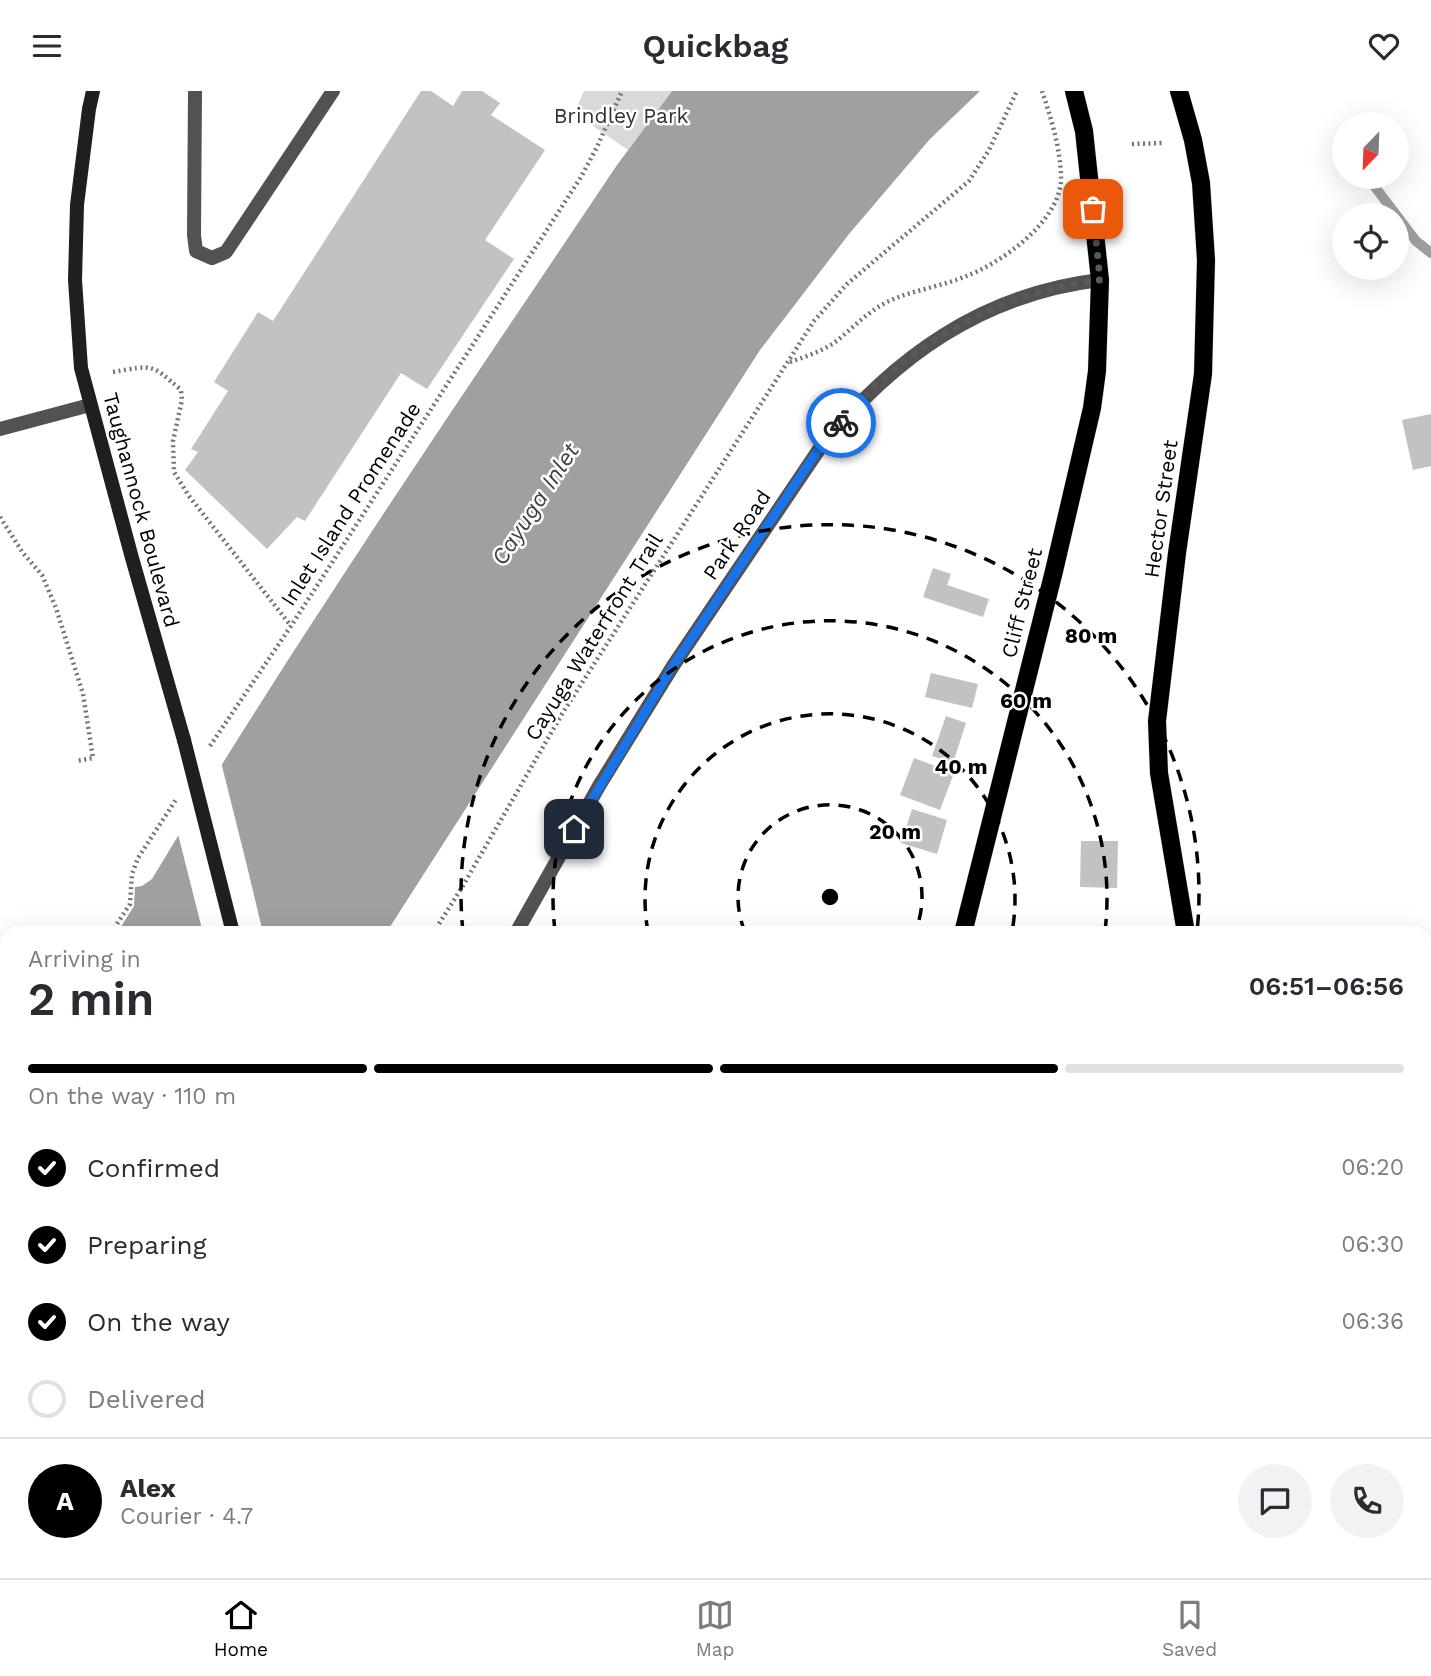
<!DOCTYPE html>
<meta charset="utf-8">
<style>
body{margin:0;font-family:"Work Sans",sans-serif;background:#f2f2f3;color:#2b2b33;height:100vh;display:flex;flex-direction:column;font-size:26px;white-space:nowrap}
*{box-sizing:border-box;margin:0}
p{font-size:23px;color:#7c7c81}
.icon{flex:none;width:38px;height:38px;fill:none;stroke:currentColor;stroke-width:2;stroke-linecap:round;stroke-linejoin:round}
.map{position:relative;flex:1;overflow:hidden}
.sheet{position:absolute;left:0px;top:835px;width:1432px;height:653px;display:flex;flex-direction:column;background:#fff;border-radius:21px 21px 0 0;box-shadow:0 7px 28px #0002}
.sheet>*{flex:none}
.needle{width:46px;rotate:203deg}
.tools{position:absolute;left:1332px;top:21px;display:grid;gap:14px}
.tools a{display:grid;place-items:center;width:77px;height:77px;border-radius:50%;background:#fff;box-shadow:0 7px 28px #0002;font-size:35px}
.pin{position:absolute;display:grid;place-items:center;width:60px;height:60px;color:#fff;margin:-30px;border-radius:14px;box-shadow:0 4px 10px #0006}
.courier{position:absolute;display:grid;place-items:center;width:70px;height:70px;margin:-35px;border:5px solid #1a73e8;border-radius:50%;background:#fff;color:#222;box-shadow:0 2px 9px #0007}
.overview em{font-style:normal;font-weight:600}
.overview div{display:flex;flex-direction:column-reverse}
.overview{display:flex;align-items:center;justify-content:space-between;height:119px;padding:0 28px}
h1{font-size:46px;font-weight:600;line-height:52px}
.bar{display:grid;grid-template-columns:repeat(4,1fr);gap:10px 7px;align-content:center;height:84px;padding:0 28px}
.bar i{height:9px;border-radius:5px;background:#e1e1e2}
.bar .active{background:#000}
.bar p{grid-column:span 4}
.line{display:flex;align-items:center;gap:18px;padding:0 28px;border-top:2px solid #e1e1e2}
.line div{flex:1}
.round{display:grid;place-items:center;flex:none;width:74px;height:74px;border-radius:37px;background:#f2f2f3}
ol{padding:0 28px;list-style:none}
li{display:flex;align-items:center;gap:21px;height:77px}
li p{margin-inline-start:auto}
li .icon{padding:7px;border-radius:50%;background:#000;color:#fff;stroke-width:4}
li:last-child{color:#7c7c81}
li i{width:38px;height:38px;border:4px solid #e1e1e2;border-radius:50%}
header{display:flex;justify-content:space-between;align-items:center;height:91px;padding:0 28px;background:#fff;font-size:32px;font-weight:600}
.menu{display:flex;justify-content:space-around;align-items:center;height:98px;border-top:2px solid #e1e1e2;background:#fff;font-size:19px;color:#7c7c81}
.menu a{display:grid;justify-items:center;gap:4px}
.menu .active{color:#000}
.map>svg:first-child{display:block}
</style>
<header><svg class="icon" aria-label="menu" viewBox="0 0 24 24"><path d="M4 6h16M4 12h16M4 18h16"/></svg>Quickbag<svg class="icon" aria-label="heart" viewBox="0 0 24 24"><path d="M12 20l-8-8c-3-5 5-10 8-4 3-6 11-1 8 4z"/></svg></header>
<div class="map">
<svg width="1431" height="1487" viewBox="0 0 1431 1487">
<rect width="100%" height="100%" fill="#fff"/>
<path fill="#d9d9d9" d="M584,0H672L628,59L574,22Z"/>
<path fill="#a0a0a0" d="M672,0H980L930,48L849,143L760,259L386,842H117L134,815L135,796L142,795L152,788C298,544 459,310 617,74Z
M7,1010V1432L0,1443V1020Z"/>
<path fill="#fff" d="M220,667L247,775L263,842H203L177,739Z"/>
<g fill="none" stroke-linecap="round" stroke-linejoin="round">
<path stroke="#a0a0a0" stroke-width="10" d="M1373,86L1375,96L1416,150L1431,162"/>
</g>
<path fill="#c2c2c2" d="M421,0H431L453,15L462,0H482L500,12L491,24L545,59L485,149L514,168L427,298L401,282L305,430L297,426L267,458L185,379L198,361L191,358L228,300L214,291L258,221L273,230Z
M1431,323V375L1413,379L1402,329Z
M933,477L951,483L947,494L989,508L983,526L923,506Z
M931,582L978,593L972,617L925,606Z
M946,625L966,632L953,672L932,665Z
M914,667L954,682L940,719L900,704Z
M912,718L947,729L937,763L901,752Z
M1081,750H1118L1117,797L1080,796Z
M1431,1204V1264L1424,1260V1215Z"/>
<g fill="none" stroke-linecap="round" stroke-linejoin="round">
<g stroke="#dbdbdb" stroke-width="19">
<path id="primary" d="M1179,0L1193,49L1201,92L1206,169L1203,283L1177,462L1157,630L1159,682L1186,842
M963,842L1054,480L1092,317L1097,280L1100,189L1084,40L1074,0
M795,1487L797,1480
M1145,1487L1146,1480"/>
</g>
<path stroke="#747474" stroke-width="4.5" stroke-dasharray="2 3.5" stroke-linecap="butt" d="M1132,53L1163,52
M790,271C805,266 820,261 834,252C852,238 868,220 889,210C913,199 939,196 964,186C1000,173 1060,131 1061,88C1061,59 1051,27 1042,0
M113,281C154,274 150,272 181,299L182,309L173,350L174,381L189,405L291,535
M0,426L23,462L42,484L56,517L83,603L93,667L77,670
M210,655L291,535L581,86L597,56L622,0
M111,842L130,813L132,783L138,767L177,707
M433,842L461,798L562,623L814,230L847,193L969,90L989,59L1017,0
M0,1013L7,1003
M18,1487L21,1480
M242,1487L246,1480"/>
<path stroke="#525252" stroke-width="14" d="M195,0L194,144L196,160L212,167L226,161L333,0
M1424,1097L1431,1087"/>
<path stroke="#525252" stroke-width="14" d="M0,338L90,314
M516,842L599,695L673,575L820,357C894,266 982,203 1100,189
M1424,1433L1431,1435"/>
<path stroke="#1f1f1f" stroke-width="14" d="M93,0L89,18L77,114L75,189L81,277L132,467L184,649
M74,1487L78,1480"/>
<use href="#primary" stroke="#000" stroke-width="18"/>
<path stroke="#1f1f1f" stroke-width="14" d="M184,649L233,842"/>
</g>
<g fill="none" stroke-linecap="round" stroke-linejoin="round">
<path stroke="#595959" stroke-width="7" stroke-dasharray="0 12.6" d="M841,332C853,319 865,304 878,292C942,236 1015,199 1100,189L1093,118"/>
<path stroke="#1a73e8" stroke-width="9" d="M574,738L673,575L820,356L841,332"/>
</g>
<g fill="none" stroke="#000" stroke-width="3.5" stroke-dasharray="12 9">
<path d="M745 841A92 92 0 1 1 915 841"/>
<path d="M648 841A185 185 0 1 1 1012 841"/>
<path d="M555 840A277 277 0 1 1 1105 840"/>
<path d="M463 841A369 369 0 1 1 1197 841"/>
</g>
<g text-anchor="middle" stroke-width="5" stroke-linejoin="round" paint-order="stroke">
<g font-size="21" fill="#303030" stroke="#fff">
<text x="621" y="32">Brindley Park</text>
</g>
<g font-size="21" fill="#000" stroke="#fff">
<text transform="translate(351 413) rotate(-57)" y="7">Inlet Island Promenade</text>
<text transform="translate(1161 418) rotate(-82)" y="7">Hector Street</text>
<text transform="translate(141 419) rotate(75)" y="7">Taughannock Boulevard</text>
<text transform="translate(737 444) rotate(-56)" y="7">Park Road</text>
<text transform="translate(1022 512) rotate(-76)" y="7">Cliff Street</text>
<text transform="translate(594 546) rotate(-58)" y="7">Cayuga Waterfront Trail</text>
</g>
<g font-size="23" font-style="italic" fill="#414141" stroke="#fff">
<text transform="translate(535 413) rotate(-57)" y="8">Cayuga Inlet</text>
</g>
</g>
<circle cx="830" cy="806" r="10" fill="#000" stroke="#fff" stroke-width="3.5"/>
<g font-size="21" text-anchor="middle" font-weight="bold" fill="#000" stroke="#fff" stroke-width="5" stroke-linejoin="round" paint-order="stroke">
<text x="1091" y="552">80 m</text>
<text x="1026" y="617">60 m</text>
<text x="961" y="683">40 m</text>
<text x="895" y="748">20 m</text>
</g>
</svg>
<div class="tools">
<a><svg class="needle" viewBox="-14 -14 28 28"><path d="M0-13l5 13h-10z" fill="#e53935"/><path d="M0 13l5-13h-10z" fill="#7c7c81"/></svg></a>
<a><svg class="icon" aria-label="locate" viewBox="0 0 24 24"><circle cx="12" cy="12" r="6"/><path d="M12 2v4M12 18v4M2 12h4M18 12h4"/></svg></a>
</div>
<div class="pin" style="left:1093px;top:118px;background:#ea580c"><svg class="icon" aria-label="bag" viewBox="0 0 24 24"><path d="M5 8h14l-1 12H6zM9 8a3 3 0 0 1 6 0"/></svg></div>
<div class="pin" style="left:574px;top:738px;background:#1f2937"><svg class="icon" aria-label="home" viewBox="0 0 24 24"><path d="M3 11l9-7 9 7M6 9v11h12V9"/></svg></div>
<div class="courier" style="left:841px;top:332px"><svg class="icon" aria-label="bike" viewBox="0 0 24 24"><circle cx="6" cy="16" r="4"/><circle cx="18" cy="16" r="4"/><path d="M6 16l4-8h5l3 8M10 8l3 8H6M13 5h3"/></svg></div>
<section class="sheet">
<div class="overview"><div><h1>2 min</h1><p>Arriving in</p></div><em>06:51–06:56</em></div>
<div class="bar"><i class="active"></i><i class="active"></i><i class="active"></i><i></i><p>On the way · 110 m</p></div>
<ol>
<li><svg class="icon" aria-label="check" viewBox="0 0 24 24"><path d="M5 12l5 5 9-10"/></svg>Confirmed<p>06:20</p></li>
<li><svg class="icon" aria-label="check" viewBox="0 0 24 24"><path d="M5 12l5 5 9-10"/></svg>Preparing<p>06:30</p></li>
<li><svg class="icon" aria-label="check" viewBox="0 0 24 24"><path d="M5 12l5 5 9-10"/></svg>On the way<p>06:36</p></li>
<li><i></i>Delivered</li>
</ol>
<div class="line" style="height:126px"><b class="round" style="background:#000;color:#fff">A</b><div><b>Alex</b><p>Courier · 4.7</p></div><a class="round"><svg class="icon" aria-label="chat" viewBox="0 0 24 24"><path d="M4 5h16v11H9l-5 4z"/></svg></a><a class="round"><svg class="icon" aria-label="phone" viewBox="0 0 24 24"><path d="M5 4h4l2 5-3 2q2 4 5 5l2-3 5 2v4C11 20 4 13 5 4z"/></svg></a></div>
</section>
</div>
<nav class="menu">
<a class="active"><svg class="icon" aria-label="home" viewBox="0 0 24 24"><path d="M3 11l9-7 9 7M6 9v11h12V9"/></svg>Home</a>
<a><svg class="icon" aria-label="map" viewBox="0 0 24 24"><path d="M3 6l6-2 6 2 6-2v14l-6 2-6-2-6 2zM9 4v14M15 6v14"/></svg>Map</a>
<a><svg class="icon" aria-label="saved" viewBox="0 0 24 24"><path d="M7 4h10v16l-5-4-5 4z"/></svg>Saved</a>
</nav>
